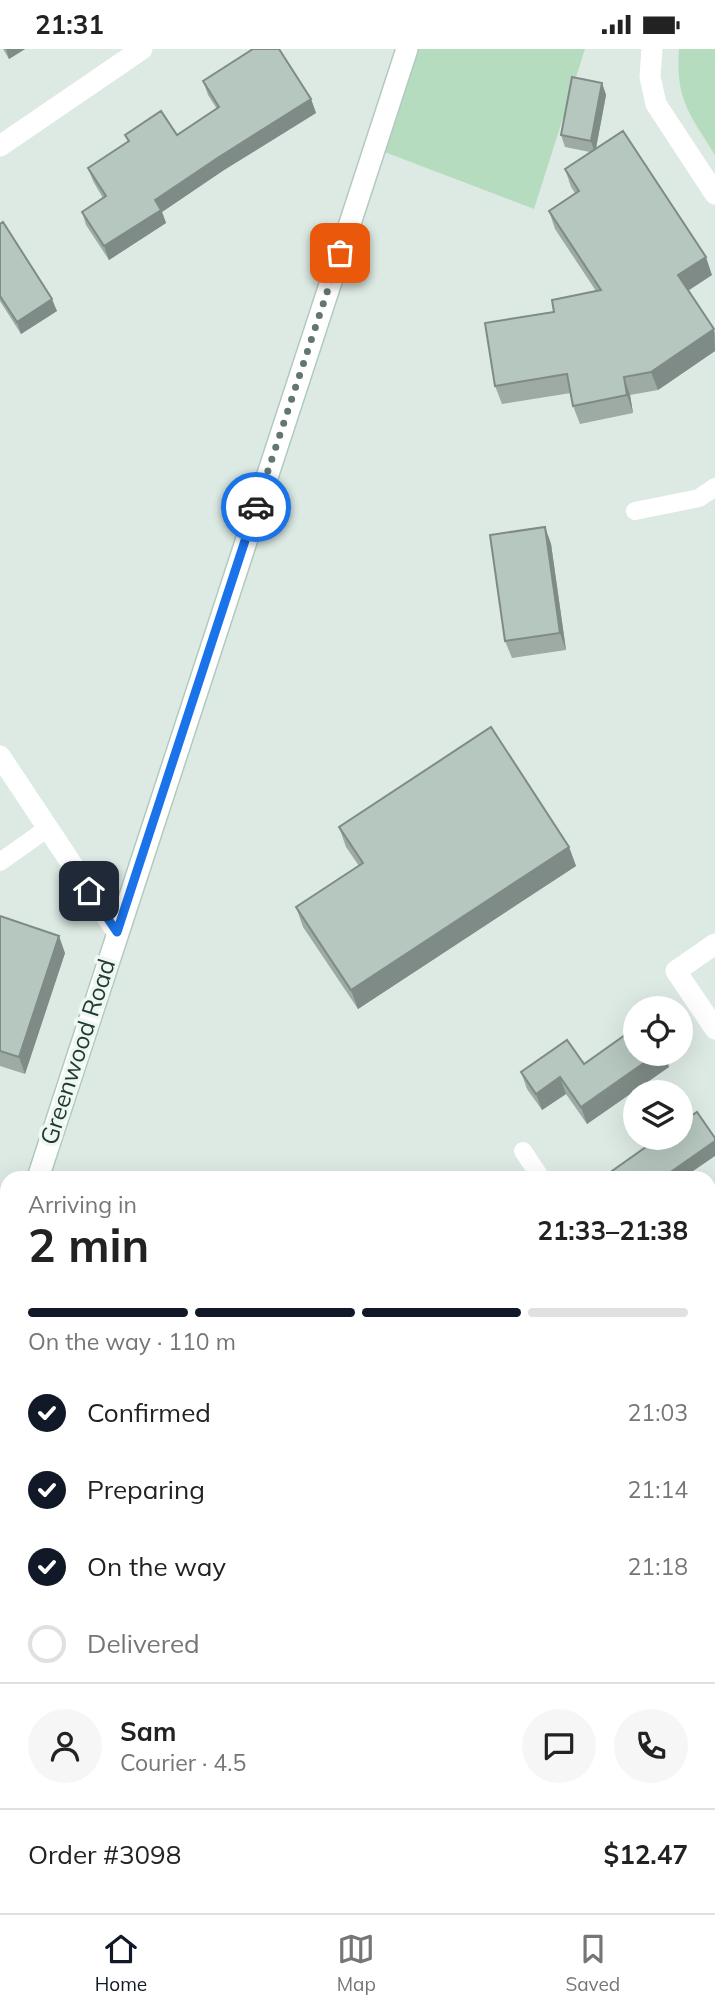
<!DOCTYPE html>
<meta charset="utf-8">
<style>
body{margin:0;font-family:Mulish,sans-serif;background:#f6f6f6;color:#222;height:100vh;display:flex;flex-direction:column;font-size:26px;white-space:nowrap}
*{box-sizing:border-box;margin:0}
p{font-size:23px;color:#767676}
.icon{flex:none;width:38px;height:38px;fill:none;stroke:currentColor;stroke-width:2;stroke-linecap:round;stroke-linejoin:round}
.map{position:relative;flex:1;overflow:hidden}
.drawer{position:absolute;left:0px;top:1122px;width:716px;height:744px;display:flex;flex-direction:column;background:#fff;border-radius:21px 21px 0 0;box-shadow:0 7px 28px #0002}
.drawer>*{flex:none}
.fabs{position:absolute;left:623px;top:947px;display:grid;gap:14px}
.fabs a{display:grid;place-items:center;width:70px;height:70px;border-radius:50%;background:#fff;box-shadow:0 7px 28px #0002;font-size:35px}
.pin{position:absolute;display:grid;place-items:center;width:60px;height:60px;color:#fff;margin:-30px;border-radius:14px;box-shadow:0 4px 10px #0006}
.courier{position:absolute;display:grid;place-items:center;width:70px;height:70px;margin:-35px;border:5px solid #1a73e8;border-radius:50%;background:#fff;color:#222;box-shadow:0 2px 9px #0007}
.headline em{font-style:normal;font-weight:700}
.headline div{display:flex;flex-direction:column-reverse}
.headline{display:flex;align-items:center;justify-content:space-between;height:119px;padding:0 28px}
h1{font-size:46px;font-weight:700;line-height:52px}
.bar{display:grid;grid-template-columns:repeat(4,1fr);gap:10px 7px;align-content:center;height:84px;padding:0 28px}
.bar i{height:9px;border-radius:5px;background:#e0e0e0}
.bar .on{background:#111827}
.bar p{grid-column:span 4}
.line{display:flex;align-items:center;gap:18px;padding:0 28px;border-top:2px solid #e0e0e0}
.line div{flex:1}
.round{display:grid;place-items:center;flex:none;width:74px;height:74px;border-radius:37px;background:#f6f6f6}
ol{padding:0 28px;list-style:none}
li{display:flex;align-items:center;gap:21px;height:77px}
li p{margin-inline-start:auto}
li .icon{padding:7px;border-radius:50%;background:#111827;color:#fff;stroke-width:4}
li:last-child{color:#767676}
li i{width:38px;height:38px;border:4px solid #e0e0e0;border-radius:50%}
.status{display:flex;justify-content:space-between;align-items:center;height:49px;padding:0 35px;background:#fff;direction:ltr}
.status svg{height:19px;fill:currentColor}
.tabs{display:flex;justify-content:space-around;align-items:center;height:98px;border-top:2px solid #e0e0e0;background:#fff;font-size:19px;color:#767676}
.tabs a{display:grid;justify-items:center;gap:4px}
.tabs .on{color:#111827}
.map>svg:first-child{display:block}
</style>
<div class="status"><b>21:31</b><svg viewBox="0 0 49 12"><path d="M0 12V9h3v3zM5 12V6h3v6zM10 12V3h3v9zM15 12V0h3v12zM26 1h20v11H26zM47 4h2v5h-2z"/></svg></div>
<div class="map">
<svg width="715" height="1864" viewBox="0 0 715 1864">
<rect width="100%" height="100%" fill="#ddeae4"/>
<path fill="#b5dcbe" d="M406,0H585L534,160L374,99Z
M679,0H715V106C690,66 675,50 679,0Z"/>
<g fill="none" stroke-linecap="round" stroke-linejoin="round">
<g stroke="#b1cabf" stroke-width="24">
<path id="secondary" d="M38,1129L407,0
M0,1247L7,1225
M0,1507L7,1517
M709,1756L715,1752
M232,1858L236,1864
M550,1864L558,1858"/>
</g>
<path stroke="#fff" stroke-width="18" d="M635,462L699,449L715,438
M0,813L48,779
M523,1102L541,1129
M709,1375L715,1384
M709,1492L715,1488
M0,1548L7,1542
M97,1864L106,1858"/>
<path stroke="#fff" stroke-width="21" d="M652,0L650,28L656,55L715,145
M0,97L142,0
M0,707L117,883
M715,895L676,922L715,980"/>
<use href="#secondary" stroke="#fff" stroke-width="21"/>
</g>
<path fill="#9daba4" d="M3,0H25L9,10Z
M203,32L311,50L316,64L224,121L162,163L166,174L109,211L86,176L82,163L103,149L93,132L88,119L128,93L125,86H177L217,60L208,46Z
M602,34L606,46L596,100L712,226L688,242L715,283V302L658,341L630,346L633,364L580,375L573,357L571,344L502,355L495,337L554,263L596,242L555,180L549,162L575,144L571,138L565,120L590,103L565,98L561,86Z
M0,175L57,262L21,285L0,252Z
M545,478L551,495L566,601L512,609L505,592Z
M339,778L569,798L576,817L358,960L303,878L296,858L359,817L346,798Z
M0,867L65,904L25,1025L0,1017Z
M584,1015L669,1018L587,1075L566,1045L542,1061L527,1040L521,1023Z
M715,1163V1194L709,1185V1167Z"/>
<path fill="#7f8b86" d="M6,0H25L9,10Z
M602,34L606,46L595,104L591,92Z
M311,50L316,64L224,121L162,163L166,174L109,211L104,197L155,151L219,108Z
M706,208L712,226L684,244L678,226Z
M52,250L57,262L21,285L17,273Z
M714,280L715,302L658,341L651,323Z
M624,328L630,346L633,364L627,346Z
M545,478L551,495L566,601L560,584Z
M569,798L576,817L358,960L351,941Z
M59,887L65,904L25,1025L19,1008Z
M658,1004H665L669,1018L587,1075L581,1058Z
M560,1028L566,1045L542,1061L536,1045Z
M715,1092V1107L683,1129H662Z
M709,1316L713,1327L709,1330Z
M715,1538V1552L709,1556V1542Z
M715,1647V1661L709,1665V1652Z
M43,1858H52L54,1864H34Z"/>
<path fill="#b6c7bf" stroke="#7f8b86" stroke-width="2" d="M253,0H279L311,50L219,108L155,151L161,161L104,197L82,163L106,147L88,119L129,92L125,86L161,62L177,86L219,58L203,32Z
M572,28L602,34L591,92L561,86Z
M623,82L706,208L678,226L714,280L651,323L624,328L627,346L573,357L567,325L495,337L485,274L554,263L552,251L601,241L549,162L579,142L565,120Z
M3,173L52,250L17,273L0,247V175Z
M545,478L560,584L505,592L490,486Z
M491,678L569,798L351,941L296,858L363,814L339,778Z
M0,867L59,887L19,1008L0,1002Z
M635,979V1004H658L581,1058L560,1028L536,1045L521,1023L567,991L584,1015Z
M697,1063L715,1089V1092L662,1129H617L612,1122L660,1088H681V1074Z
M715,1163V1189L709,1180V1167Z
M715,1422V1461L713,1462L709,1455V1426Z
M709,1520L715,1529V1538L709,1542Z
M715,1607V1647L709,1652V1611Z
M715,1840V1864H676L685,1858H709V1844Z
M7,1846V1858H43L34,1864H0V1851Z
M325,1858H389L393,1864H316Z
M656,1859L660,1864H649Z"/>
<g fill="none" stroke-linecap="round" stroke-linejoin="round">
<path stroke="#627770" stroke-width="7" stroke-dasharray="0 12.6" d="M256,458L340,204"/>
<path stroke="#1a73e8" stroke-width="9" d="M89,842L117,883L256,458"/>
</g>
<g text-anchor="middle" stroke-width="7" stroke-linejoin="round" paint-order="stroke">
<g font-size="24" fill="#1f3931" stroke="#eef7f2">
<text transform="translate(78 1003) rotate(-72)" y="8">Greenwood Road</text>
</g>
</g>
</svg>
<div class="fabs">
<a><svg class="icon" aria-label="locate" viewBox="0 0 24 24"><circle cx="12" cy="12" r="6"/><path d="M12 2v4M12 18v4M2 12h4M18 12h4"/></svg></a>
<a><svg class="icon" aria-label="layers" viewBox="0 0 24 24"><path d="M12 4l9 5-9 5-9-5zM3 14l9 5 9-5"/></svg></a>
</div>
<div class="pin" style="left:340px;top:204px;background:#ea580c"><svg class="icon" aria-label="bag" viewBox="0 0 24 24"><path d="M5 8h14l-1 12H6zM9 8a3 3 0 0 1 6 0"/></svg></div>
<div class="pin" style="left:89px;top:842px;background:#1f2937"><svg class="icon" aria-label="home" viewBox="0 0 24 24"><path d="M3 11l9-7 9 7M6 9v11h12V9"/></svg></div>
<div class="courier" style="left:256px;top:458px"><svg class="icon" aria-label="car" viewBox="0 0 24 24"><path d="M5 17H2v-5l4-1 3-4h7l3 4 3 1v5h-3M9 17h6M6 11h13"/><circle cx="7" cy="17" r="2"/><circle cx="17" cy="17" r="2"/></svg></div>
<section class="drawer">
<div class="headline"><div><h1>2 min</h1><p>Arriving in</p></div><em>21:33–21:38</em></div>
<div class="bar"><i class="on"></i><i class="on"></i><i class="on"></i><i></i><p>On the way · 110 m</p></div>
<ol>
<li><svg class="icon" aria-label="check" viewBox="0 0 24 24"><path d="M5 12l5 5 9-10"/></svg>Confirmed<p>21:03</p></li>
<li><svg class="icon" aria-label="check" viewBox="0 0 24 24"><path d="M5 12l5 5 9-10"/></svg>Preparing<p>21:14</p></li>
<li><svg class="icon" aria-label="check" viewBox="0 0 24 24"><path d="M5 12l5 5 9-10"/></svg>On the way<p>21:18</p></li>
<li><i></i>Delivered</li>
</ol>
<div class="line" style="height:126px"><a class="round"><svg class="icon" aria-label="person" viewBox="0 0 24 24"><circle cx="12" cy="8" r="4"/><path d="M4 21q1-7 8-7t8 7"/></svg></a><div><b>Sam</b><p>Courier · 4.5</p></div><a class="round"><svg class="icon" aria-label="chat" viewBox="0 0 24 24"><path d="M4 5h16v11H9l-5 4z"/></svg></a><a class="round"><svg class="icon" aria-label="phone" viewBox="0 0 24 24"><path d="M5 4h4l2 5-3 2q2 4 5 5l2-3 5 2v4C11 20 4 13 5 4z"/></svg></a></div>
<div class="line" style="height:91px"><div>Order #3098</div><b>$12.47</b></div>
</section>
</div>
<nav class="tabs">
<a class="on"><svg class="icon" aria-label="home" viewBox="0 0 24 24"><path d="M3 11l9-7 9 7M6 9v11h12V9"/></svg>Home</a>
<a><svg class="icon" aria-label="map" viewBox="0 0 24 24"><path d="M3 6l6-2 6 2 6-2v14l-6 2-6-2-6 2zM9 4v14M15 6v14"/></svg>Map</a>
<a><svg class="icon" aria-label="saved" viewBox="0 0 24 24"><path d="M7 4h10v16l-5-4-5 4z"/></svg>Saved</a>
</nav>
